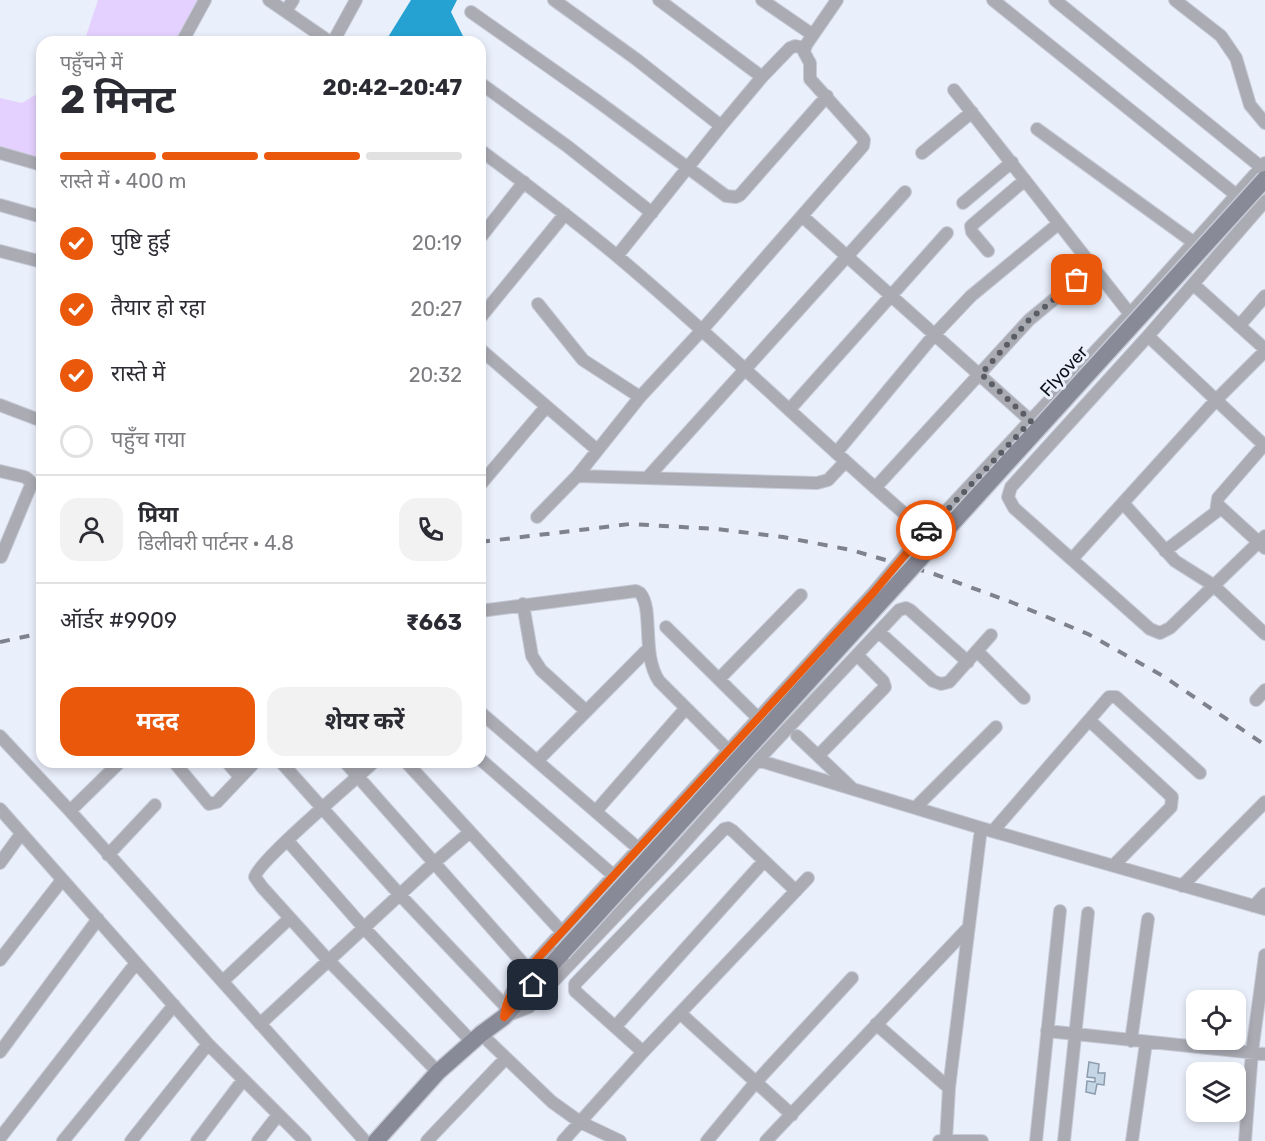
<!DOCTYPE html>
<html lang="hi">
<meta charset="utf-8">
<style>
body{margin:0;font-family:Rubik,"Noto Sans Devanagari",sans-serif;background:#f2f2f3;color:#2b2b33;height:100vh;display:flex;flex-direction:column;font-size:22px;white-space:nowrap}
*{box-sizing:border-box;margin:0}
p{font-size:20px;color:#7c7c81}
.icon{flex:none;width:33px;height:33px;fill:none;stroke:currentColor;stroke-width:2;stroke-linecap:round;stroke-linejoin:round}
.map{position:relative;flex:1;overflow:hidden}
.panel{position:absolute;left:36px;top:36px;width:450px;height:732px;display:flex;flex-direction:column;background:#fff;border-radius:18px;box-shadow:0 3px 9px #0003}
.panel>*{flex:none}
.controls{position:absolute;left:1186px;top:990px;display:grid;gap:12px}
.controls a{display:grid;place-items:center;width:60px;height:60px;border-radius:12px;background:#fff;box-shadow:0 3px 9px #0003;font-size:30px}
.pin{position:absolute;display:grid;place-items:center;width:51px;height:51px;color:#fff;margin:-26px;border-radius:12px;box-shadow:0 3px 9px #0006}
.courier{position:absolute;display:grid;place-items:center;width:60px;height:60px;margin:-30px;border:4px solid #ea580c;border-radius:50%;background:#fff;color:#222;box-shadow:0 2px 8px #0007}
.overview em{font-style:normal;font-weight:700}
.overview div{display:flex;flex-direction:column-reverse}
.overview{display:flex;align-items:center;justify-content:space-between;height:102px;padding:0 24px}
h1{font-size:39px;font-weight:700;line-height:45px}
.bar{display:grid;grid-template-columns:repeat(4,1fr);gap:9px 6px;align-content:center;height:72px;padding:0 24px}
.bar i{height:8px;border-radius:4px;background:#e1e1e2}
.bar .selected{background:#ea580c}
.bar p{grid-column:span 4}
.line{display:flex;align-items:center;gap:15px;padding:0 24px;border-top:2px solid #e1e1e2}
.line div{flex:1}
.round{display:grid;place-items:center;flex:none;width:63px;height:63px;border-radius:18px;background:#f2f2f3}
ol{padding:0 24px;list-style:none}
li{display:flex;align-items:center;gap:18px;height:66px}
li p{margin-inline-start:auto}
li .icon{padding:6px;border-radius:50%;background:#ea580c;color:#fff;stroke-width:4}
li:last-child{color:#7c7c81}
li i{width:33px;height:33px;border:3px solid #e1e1e2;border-radius:50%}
.button{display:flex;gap:12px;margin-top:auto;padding:12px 24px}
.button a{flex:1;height:69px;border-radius:18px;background:#ea580c;color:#fff;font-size:24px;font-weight:700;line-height:69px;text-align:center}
.button a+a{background:#f2f2f3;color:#2b2b33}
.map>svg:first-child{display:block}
</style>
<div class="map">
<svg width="1265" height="1141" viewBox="0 0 1265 1141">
<rect width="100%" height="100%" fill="#eaeffc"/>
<path fill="#e5d1ff" d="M98,0H198L175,42H84Z
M42,91V160L0,147V98L22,103Z"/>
<path fill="#25a2d1" d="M411,0H457L451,12L464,38L461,42H385Z"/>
<path fill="#c4d5e6" stroke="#8c9cac" stroke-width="1.5" d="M1089,1062L1099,1064L1098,1073H1105L1104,1085L1097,1084L1095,1094L1086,1092L1087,1081L1095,1082V1078L1087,1077Z"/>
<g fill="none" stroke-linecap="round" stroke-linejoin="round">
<g stroke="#c6cbd7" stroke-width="14">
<path id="minor" d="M269,0L330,42
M554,0L636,59L721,126
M659,0L762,77
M762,0L813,35
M993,0L1235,194
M1055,0L1261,167
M1175,0L1221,36L1236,58L1250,105L1265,123
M286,11L293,0
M471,12L596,100L726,196L736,197L740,195L827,96
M182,42L205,0
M333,42L356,0
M480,83L567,146L652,213
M954,90L1130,314
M1037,129L1193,242
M480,150C526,184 572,219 617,256C721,343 817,439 921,528L926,530L933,525L1130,314L1265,163
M0,153L42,165
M922,153L972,112
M1265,201L1148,336L1011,487L1008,497L1014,508L1150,629L1160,633L1170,628L1265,536
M963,203L1012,162
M0,205L42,217
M802,216L1031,421
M480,238L524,182
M0,251L42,262
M988,251L972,232L971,226L1025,180
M617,256L721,126L762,77L790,48L795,46L805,48
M1193,284L1265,349
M538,304L583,360L640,397
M480,318L565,214
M1239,326L1265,296
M1148,336L1265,446
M480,349L596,449
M0,405L42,421
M789,410L947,233
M836,453L934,335L971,296L1058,224
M0,471L25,477L30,481L31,485L1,557
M577,476L817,483L828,480L845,462
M648,477L905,192
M480,485L546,407
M875,488L1029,320L1093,267
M1123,503L1175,561L1213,585L1265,634
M1217,504L1265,548
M537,517L577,476L640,397L702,330L863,146L864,140L862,137L810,79V63L804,52L806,45L837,0
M926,530L873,593L528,969C516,985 506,997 504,1017L529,1007L668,861L758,760L899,610L906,608L910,610L968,662
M1165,551L1216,512L1218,498L1264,445
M1072,559L1217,399L1265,351
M523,604L532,656L541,670L586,711
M480,611L636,591L640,593C654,609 641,654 659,681L729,751L735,752
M666,627L758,718
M879,632L933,681L941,684L949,682L991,635
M977,651L1024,698
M719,679L801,595
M1256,700L1265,690
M480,712L639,849
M1090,721L1172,797L1171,807L1114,865
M0,736L70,811L365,1141
M797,736L853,789
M818,756L885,687L883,681L857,655
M480,759L613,875
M754,759L981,828L1265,909
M537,761L648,649
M174,762L209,804L217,802L255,762
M227,762L240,777
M281,762L400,895L505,1006
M345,762L528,969
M374,762C357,778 257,862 255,877L262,887L328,960L438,1072
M406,762L561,931
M915,808L996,727
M0,809L208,1044L305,1141
M70,811L120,762
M596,811L686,708
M993,831L1109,697H1116L1200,773
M287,840L364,928L472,1042
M108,855L155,805
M0,863L21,834
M1182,886L1265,802
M1254,906L1265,894
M0,960L62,880
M223,981L290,918
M680,1013L792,1115
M260,1024L435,862L470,832
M876,1024L949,1088
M615,1027L764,861
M1047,1031L1265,1054
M481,1034L552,1102L580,1122L620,1141
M1131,1041L1148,919
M0,1052L98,919
M643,1052L575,991V984L724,829L728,828L733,831L796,891
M0,1138L136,963
M63,1141L174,1005
M131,1141L208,1044
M197,1141L243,1080
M258,1141L278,1115
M427,1141L506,1058
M563,1141L643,1052L808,878
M707,1141L755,1083L852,978
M766,1141L969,927
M939,1141H982
M946,1141L949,1088L981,828
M1036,1141L1060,911
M1064,1141L1088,913
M1132,1141L1146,1043
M1245,1141L1252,1052L1265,955"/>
</g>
<g stroke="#c6cbd7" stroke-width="19">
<path id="secondary" d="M376,1141L438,1072L481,1034L504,1017L562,953"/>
</g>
<use href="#minor" stroke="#ababb4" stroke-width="12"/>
<use href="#secondary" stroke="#898a97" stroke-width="16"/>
<path stroke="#7e828c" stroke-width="4" stroke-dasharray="10 10" stroke-linecap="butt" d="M480,542L630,524L716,529L783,537L851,550L934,574L1011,602L1088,634L1163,676L1265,745
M0,642L42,633"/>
<g stroke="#c6cbd7" stroke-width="19" stroke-linecap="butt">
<path id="secondary-bridge" d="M562,953L1265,179"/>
</g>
<use href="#secondary-bridge" stroke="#898a97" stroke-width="16"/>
</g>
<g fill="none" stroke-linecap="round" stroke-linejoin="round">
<path stroke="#5a5d66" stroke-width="6" stroke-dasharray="0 10.8" d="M926,530L933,525L1031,421L981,374L1029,320L1077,280"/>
<path stroke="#ea580c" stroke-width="8" d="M533,985L504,1017C506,997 516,985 528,969L873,593L926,530"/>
</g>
<g text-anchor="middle" stroke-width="6" stroke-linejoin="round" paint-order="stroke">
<g font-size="18" fill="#0c0f15" stroke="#eaeffc">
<text transform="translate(1064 371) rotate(-48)" y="6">Flyover</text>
</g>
</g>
</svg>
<div class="controls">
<a><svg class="icon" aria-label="locate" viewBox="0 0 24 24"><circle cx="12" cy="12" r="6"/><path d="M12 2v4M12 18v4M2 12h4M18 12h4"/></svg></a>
<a><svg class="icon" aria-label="layers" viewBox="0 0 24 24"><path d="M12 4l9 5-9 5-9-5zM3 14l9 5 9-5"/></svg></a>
</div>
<div class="pin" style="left:1077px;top:280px;background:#ea580c"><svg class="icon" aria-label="bag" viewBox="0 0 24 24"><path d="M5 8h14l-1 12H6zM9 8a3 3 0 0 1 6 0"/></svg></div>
<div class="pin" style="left:533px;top:985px;background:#1f2937"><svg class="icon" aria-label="home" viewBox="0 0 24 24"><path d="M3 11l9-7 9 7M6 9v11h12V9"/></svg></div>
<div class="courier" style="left:926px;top:530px"><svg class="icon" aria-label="car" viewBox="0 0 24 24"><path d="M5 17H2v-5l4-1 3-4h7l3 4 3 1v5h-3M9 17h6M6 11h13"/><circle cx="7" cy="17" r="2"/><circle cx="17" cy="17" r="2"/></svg></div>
<section class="panel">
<div class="overview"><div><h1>2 मिनट</h1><p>पहुँचने में</p></div><em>20:42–20:47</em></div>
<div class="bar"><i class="selected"></i><i class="selected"></i><i class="selected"></i><i></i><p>रास्ते में · 400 m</p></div>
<ol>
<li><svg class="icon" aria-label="check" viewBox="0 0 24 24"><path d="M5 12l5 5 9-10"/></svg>पुष्टि हुई<p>20:19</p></li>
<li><svg class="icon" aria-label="check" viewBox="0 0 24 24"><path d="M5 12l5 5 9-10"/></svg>तैयार हो रहा<p>20:27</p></li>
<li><svg class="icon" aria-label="check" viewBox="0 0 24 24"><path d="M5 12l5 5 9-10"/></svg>रास्ते में<p>20:32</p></li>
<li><i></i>पहुँच गया</li>
</ol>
<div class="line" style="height:108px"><a class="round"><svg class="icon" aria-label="person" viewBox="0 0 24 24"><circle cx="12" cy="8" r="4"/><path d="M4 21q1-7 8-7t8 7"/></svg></a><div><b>प्रिया</b><p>डिलीवरी पार्टनर · 4.8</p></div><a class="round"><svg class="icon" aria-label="phone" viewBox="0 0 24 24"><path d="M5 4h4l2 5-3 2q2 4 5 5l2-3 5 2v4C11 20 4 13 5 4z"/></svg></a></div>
<div class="line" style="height:78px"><div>ऑर्डर #9909</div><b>₹663</b></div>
<div class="button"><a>मदद</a><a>शेयर करें</a></div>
</section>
</div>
